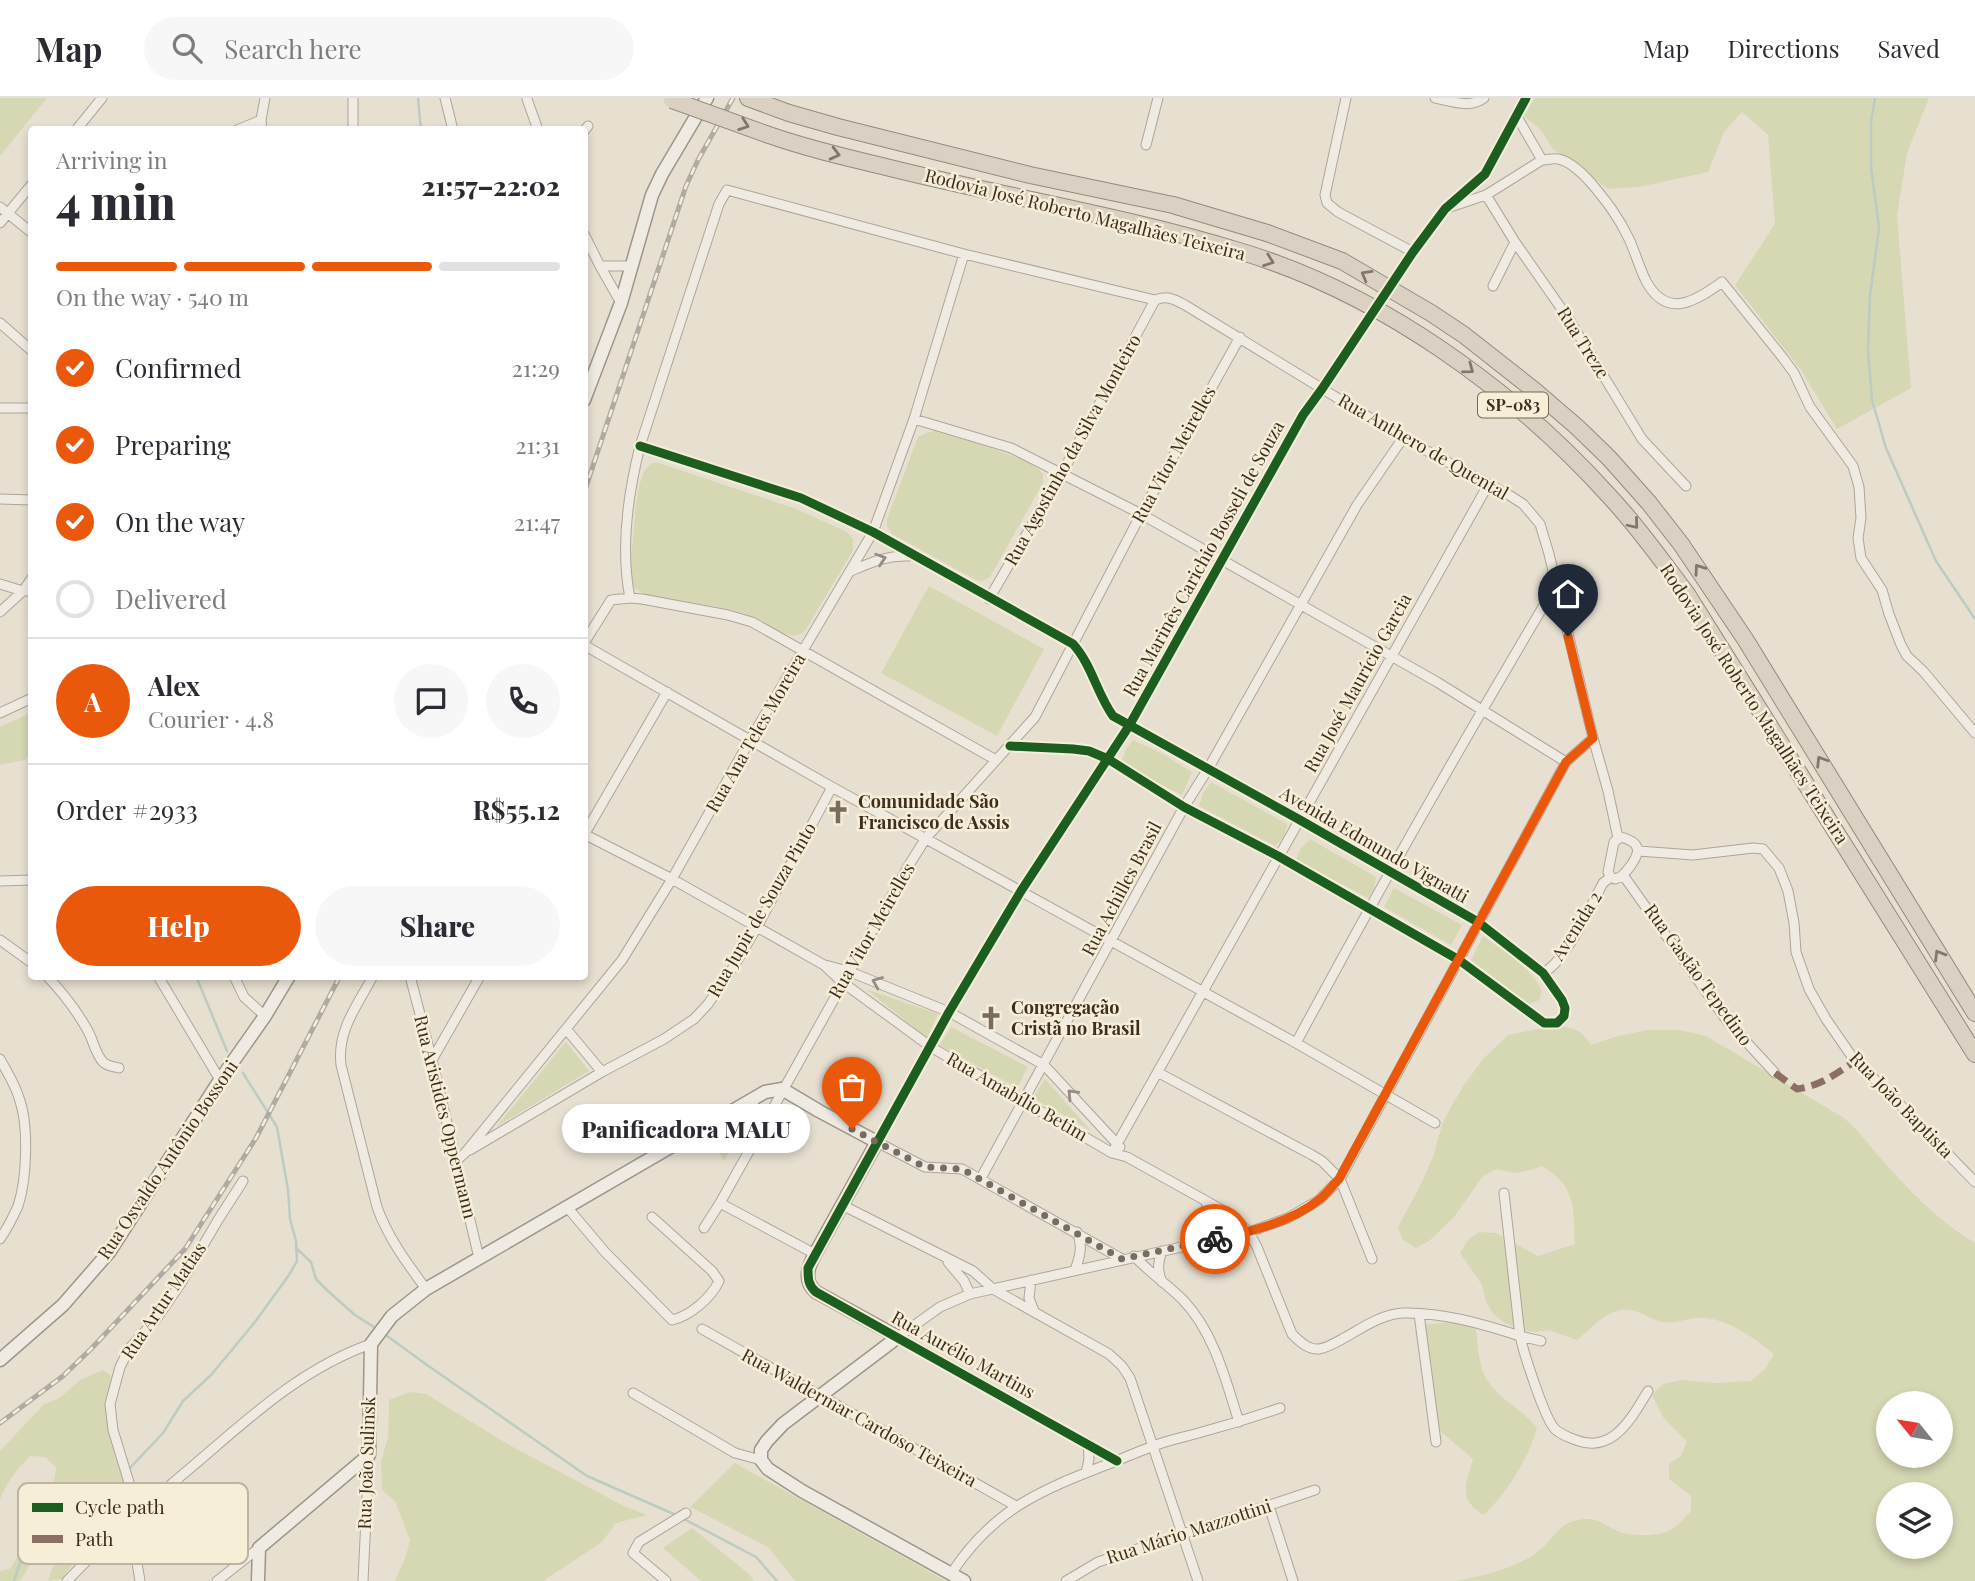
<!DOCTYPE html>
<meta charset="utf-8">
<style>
body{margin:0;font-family:"Playfair Display",serif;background:#f7f7f7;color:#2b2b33;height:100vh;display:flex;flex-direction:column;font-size:26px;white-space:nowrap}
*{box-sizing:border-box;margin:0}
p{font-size:23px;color:#7c7c81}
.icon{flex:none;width:38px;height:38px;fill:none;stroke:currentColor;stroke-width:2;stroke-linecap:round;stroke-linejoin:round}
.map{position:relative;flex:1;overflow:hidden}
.side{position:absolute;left:28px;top:28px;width:560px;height:854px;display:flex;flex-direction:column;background:#fff;border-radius:7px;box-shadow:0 4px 10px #0003}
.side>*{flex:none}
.needle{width:46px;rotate:300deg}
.controls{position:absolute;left:1876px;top:1293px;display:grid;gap:14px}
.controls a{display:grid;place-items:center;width:77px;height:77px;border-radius:50%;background:#fff;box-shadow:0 4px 10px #0003;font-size:35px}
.pin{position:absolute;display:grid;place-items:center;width:60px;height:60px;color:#fff;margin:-72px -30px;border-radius:50% 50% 50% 0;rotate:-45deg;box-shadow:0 0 7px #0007}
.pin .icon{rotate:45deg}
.courier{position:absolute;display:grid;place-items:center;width:70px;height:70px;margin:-35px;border:5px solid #ea580c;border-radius:50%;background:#fff;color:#222;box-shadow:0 2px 9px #0007}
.bubble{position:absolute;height:49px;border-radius:24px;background:#fff;box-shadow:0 4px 10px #0003;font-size:23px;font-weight:800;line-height:49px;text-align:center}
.summary em{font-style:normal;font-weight:800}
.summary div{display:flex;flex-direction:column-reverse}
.summary{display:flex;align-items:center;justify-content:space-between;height:119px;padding:0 28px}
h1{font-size:46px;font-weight:800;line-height:52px}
.bar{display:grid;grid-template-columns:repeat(4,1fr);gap:10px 7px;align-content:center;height:84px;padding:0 28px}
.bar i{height:9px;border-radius:5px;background:#e1e1e2}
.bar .selected{background:#ea580c}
.bar p{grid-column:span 4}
.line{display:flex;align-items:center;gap:18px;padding:0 28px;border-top:2px solid #e1e1e2}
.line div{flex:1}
.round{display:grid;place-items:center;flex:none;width:74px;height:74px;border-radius:37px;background:#f7f7f7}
ol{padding:0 28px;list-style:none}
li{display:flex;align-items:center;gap:21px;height:77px}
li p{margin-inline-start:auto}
li .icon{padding:7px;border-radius:50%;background:#ea580c;color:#fff;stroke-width:4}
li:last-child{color:#7c7c81}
li i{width:38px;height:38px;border:4px solid #e1e1e2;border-radius:50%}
.cta{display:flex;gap:14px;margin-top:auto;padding:14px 28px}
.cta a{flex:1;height:80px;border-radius:42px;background:#ea580c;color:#fff;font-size:28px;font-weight:800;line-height:80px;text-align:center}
.cta a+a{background:#f7f7f7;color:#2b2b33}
header{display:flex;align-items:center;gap:42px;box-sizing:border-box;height:98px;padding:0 35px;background:#fff;border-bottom:2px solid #e1e1e2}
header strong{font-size:33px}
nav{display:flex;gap:38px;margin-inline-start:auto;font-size:24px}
.search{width:490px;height:63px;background:#f7f7f7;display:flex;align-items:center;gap:18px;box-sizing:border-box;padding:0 24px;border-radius:38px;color:#7c7c81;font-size:26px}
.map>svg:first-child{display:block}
</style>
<header>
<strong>Map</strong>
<div class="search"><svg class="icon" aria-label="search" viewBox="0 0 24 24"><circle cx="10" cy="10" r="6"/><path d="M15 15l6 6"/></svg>Search here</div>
<nav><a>Map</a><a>Directions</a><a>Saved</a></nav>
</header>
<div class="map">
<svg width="1975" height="1483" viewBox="0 0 1975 1483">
<rect width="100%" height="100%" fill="#e7e0d1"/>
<path fill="#d6d7b3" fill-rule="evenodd" d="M0,0H47L0,58Z
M1535,0H1929L1907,55L1897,117L1911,290L1837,331L1801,272L1735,187L1775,126L1768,37L1742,14L1724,34L1708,74L1639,89L1608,91L1553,51L1541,32L1524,18Z
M934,333C956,340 1031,359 1043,376V385L990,479L983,483L976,482L892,436L887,429V421L918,339L926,335Z
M652,365H659L796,411L847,434L853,441V452L805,533C789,546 772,527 756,520C727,507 679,504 647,498L634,490L630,472L636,406L639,388L644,373Z
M929,488L1044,551L997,638L881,575Z
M31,615V654L25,662L0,667V629Z
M1133,642L1163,656L1192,674L1182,697L1151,682L1122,662L1126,651Z
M1211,684L1287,726L1284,739L1275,748L1199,708L1203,695Z
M1310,741L1376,779L1374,791L1368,800L1296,762L1301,750Z
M1394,790L1462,827L1451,847L1384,809Z
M1483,838C1505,855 1531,868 1542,894L1539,902L1529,906L1471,862Z
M866,891L938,916L927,940Z
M1554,928C1574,929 1581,931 1591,947L1618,938L1648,932H1679L1706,938L1844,1020C1858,1032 1869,1047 1881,1061C1909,1092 1938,1123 1975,1145V1483H1455C1481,1479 1521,1469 1541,1451C1555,1439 1558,1426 1578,1422C1599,1417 1606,1430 1623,1435C1635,1438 1655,1438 1666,1434C1676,1431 1684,1420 1691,1413V1398L1669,1381V1366L1681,1358L1687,1344L1663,1319L1652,1297L1663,1286L1681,1282L1715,1285L1751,1283L1765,1271L1774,1256C1753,1239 1723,1217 1696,1220C1686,1221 1673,1226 1663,1224C1647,1221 1635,1207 1617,1213C1600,1218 1590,1232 1577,1242L1549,1232L1534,1234L1519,1231L1505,1225L1493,1216L1486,1203L1482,1187L1460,1155L1468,1142L1479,1134L1496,1135L1538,1158L1575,1146C1573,1110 1577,1089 1542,1068L1531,1072L1515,1075L1497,1071L1483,1078L1454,1119L1429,1143L1416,1150L1403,1142L1398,1129L1420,1088L1433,1059L1442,1027L1448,1014L1464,987L1483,961L1508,937ZM1888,1306H1941V1358H1888ZM1888,1396H1941V1449H1888Z
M951,929L1028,969L1017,990L940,947Z
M566,944L589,973L496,1029Z
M1045,981L1091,1033L1033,1000Z
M751,1013L724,1063L710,1039Z
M1461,1223L1476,1231C1478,1247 1478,1266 1486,1280C1497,1301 1523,1311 1537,1330C1528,1362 1507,1394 1484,1417C1457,1401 1466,1387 1473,1361L1439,1332L1428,1289L1426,1271L1415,1235L1422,1227Z
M103,1272L115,1281L110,1339L131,1395L122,1413L112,1424L99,1431L62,1481L48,1483L58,1455L50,1444L38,1454L20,1483H0V1473L10,1471C30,1437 53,1410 56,1369L45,1359L30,1358C17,1371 7,1384 0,1401V1353L44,1306L58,1301L80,1282Z
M410,1294L426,1296L509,1347L624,1408L647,1417L616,1425L602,1444L543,1483H395L406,1458L410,1442L395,1403L382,1392L381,1364L388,1339L389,1302Z
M735,1365L946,1483H795L768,1449L690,1409Z
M692,1430L749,1476L754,1483H701L663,1450Z"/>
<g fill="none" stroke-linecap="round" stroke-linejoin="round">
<path stroke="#bcccc2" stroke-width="2.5" d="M418,0L421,32
M1875,0L1871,23V69L1879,130L1870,198L1868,253L1872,302L1886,350L1936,463L1975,521
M196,878L227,953
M296,1150L311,1164L316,1181L329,1194L355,1217L377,1231
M383,1235L427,1267L587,1378L676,1417
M130,1370L163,1335L183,1303L211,1277L255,1224L289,1177L297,1163L296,1143L290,1121L288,1092L277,1029L243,975
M682,1420L756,1459L777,1483
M14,1483L21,1463L45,1439L76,1421L104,1396"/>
<g stroke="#ada599" stroke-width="11">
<path id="street" d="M445,0L453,32
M1346,0L1325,97L1327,105L1338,114L1413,154
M1435,0C1451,3 1470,11 1484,0
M527,1L538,32
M1516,17L1542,62C1546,62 1553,60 1558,61C1571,63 1584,77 1592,86C1606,103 1618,118 1628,139C1635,153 1639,169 1646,183C1667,222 1696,203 1722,184L1783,260L1794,275L1810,309L1853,368L1859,389L1861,420L1858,440L1861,460L1882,492L1889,516L1901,547L1907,558L1923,573L1975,635
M76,32L102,0
M237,32L261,22
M262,32L261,22L265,0
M353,32V0
M584,33L588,28
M1146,47L1158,0
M1486,97L1515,144L1570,223L1642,341L1686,388
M0,109L32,135
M1450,109L1486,97L1542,62
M0,125L32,86
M584,136L600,168L621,205
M1404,167L1445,111L1485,76L1526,0
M600,168H632
M1493,188L1515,144
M1155,202C1167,197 1174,201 1185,207L1403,340L1509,397L1523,406L1540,426L1549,456L1593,640L1608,693L1618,740
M0,225L32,253
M0,310H32
M914,321L1011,350L1141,416L1437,584L1566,664
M640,348L801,400L873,434L1073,546C1092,567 1097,596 1113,618L1300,722L1478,824L1543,875L1562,902L1565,910L1564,918L1557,925H1544L1459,862L1278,758L1184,709L1108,661L1089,653L1073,651L1010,648
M0,401L32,402
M851,473C870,465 887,457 909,458
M0,486L23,493H32
M630,500C620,450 628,396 640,348L719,106L727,92L964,156L1155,202
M989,501L1061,377L1155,202
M0,514L23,493L32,480
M584,545L611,502L630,500L642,501L728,517L752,524L996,662
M584,547L832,689L1296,945L1435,1025
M0,615L32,600
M584,736L672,781L824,867L842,884L931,949L1112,1055L1127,1059L1226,1114L1249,1134L1257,1149L1292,1236C1299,1243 1308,1252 1319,1251C1327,1250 1337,1244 1344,1240C1362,1230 1382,1216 1403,1215C1442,1214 1483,1226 1520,1238C1524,1256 1544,1318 1554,1330C1560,1337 1581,1345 1590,1345C1598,1346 1609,1342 1615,1337C1629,1326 1639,1308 1648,1293
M584,737L667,594
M1621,739C1642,745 1641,754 1629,770C1624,776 1622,779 1615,781L1611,779L1608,774L1614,744Z
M1638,753L1693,757L1753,750L1763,751L1779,770L1788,793L1794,825L1796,854L1809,891L1826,921L1855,963L1882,988L1975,1084
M1623,777L1727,923L1775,975
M0,783L32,782
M0,842L32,865
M825,867L848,873L949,914L1044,967L1120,1049
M1543,875C1565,864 1591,808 1603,785L1611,779
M47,878C63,895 77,913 88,933C93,942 96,957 103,964C107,968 114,969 119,970
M158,878L220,982
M234,878L244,899L265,918
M373,878C357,908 337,932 341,967L377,1109C388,1140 407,1165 426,1191
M410,878L432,962L479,1160
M567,932L602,974
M1296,945C1379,791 1466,638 1556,487
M0,961C7,974 15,986 19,1000C29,1027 27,1081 18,1108C13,1119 7,1131 0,1141
M432,962L480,878
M1159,975L1312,1057L1322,1063L1340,1081L1372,1161
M748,1003L767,1019
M470,1052L602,974L664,941L694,921L708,906L734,868L757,829L832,689
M1112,1055L1488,387
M456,1063L465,1055L622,862L672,781L750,642L873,434L914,321L964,156
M981,1080L1184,709L1208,671L1357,407L1403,340
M1504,1095L1520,1238L1541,1243
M1206,1104L1214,1123L1216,1141
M720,1105L815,1156
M842,1107L973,1173L993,1191L1109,1256L1122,1268L1130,1280L1198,1483
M567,1109L605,1154L672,1222C690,1218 711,1200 719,1183L712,1173L652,1119
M704,1130L720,1105L909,767L926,740L1035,619L1141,416L1240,239
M1162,1153C1158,1164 1157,1173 1162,1184
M1134,1158C1150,1175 1167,1186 1183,1202C1214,1234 1226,1283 1239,1324
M1122,1161L962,1071L925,1069L877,1044L949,914L1021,793L1129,628L1303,317L1322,291L1355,241
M948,1164L964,1183L970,1196
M1075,1172C1080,1159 1083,1147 1077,1134
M1031,1182L1029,1200L1034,1213
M1419,1216L1436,1344
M702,1231L1016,1408
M633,1295L735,1355L761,1362
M1117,1363L898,1239L940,1209L970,1196L1249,1134L1288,1120L1319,1102L1340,1081L1566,664L1593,640
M1086,1375L1089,1361L1088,1345
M1269,1408L1293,1483
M951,1476C993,1411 1041,1392 1111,1365C1124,1360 1137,1354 1151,1349C1167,1342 1185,1339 1202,1334C1228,1327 1254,1319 1280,1310
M67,1483C107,1441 150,1404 194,1367C249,1320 302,1270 371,1246
M140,1483L130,1422L132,1412L131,1391L113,1332L110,1306L120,1269L129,1251L157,1220L181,1185L218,1122L243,1083
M217,1483L259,1450
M363,1483L369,1357
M666,1483L633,1455L639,1444L686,1415
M1066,1483L1098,1464L1315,1392"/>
</g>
<g stroke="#9c958a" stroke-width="15">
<path id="secondary" d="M584,302L621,205L652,97L662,76L707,0
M0,1262L63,1207L110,1153L220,982L265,918L289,878
M258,1483L259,1450L369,1357L371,1246L392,1218L426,1191L765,994L782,991L819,1013L877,1044L815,1156C808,1169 803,1183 816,1194L898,1239L783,1326L767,1343L761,1352V1362L768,1371L802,1393L964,1483"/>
</g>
<g stroke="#928b80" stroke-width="18">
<path id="highway" d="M748,0L789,15L838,29L1030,77L1173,107L1267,135L1342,163L1431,215L1464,237L1534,292L1577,329L1609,360L1649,405L1681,446L1745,541L1975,915
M769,37C806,50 844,59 882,68C1000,98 1122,117 1239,153C1380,195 1513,291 1611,400C1639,430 1662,463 1687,496L1975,956"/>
</g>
<use href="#street" stroke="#efebe3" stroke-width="9"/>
<use href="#secondary" stroke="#efebe3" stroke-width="12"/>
<use href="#highway" stroke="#dad1c2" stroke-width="16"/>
<g stroke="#afaaa2" stroke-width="5">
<path id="rail" d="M584,395L686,88L698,62L733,0
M0,1325L63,1278L91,1251L185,1151L256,1040L340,878"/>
</g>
<use href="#rail" stroke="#f7eed8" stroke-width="2.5" stroke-dasharray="8" stroke-linecap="butt"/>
<g stroke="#ada599" stroke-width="11" stroke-linecap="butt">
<path id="street-bridge" d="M1355,241L1404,167"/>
</g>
<g stroke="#928b80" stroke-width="18" stroke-linecap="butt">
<path id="highway-bridge" d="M672,2L769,37"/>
</g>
<use href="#street-bridge" stroke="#efebe3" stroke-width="9"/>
<use href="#highway-bridge" stroke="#dad1c2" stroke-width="16"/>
<path stroke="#8d6e63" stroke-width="7" stroke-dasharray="14 7" stroke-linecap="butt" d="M1775,975L1797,991C1820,988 1836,976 1855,963"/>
<g stroke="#f7eed8" stroke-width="13">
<path id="cycleway" d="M640,348L801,400L873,434L1073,546C1092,567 1097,596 1113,618L1300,722L1478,824L1543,875L1562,902L1565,910L1564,918L1557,925H1544L1459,862L1278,758L1184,709L1108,661L1089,653L1073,651L1010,648
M1117,1363L816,1194C808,1187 808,1181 808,1170L949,914L1021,793L1129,628L1303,317L1322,291L1413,154L1445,111L1485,76L1526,0"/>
</g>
<use href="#cycleway" stroke="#1b5e20" stroke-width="9"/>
</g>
<defs><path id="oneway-chevron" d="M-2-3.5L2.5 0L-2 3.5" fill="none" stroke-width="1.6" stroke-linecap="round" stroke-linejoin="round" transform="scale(1.75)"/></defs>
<g stroke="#847769">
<use href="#oneway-chevron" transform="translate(744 27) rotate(20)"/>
<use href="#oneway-chevron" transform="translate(835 56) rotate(14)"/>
<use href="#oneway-chevron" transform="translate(1269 163) rotate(20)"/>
<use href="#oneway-chevron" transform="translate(1366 177) rotate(-150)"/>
<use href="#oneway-chevron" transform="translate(1469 271) rotate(37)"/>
<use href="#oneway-chevron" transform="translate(1634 426) rotate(50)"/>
<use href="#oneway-chevron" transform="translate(1699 471) rotate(-125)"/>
<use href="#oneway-chevron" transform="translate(1821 663) rotate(-122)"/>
<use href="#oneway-chevron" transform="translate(1939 857) rotate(-121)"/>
</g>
<g stroke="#968c82">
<use href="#oneway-chevron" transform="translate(881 461) rotate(-18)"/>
<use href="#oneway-chevron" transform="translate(877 884) rotate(-158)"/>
<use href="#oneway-chevron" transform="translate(1072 996) rotate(-134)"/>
</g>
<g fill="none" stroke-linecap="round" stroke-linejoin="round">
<path stroke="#786c5e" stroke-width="7" stroke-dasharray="0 12.6" d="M852,1031L925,1069L962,1071L1122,1161L1215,1141"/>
<path stroke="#ea580c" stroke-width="9" d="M1215,1141C1250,1134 1292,1124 1320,1101C1327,1095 1333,1087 1339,1081L1566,664L1593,640L1568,538"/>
</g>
<defs>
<g id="church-bare" transform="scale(1.89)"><path d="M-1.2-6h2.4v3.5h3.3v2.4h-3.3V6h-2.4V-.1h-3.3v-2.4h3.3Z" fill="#786c5e" stroke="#f7eed8" stroke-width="2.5" paint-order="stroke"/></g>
</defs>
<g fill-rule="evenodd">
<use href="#church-bare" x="838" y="714"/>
<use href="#church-bare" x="991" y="920"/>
</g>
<g text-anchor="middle" stroke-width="5" stroke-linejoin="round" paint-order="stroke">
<rect fill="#f7eed8" stroke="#756857" stroke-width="2" x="1478" y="294.5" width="70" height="25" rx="5"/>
<g font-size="16" font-weight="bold" fill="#3d2e20">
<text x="1513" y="313">SP-083</text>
</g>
<g font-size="18" fill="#3d2e20" stroke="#f7eed8">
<text transform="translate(1085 117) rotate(14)" y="6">Rodovia José Roberto Magalhães Teixeira</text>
<text transform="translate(1583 245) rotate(58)" y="6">Rua Treze</text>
<text transform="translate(1423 349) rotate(30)" y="6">Rua Anthero de Quental</text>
<text transform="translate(1073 352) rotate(-61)" y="6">Rua Agostinho da Silva Monteiro</text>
<text transform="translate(1174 357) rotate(-61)" y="6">Rua Vitor Meirelles</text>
<text transform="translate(1204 461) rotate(-61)" y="6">Rua Marinês Carichio Bosseli de Souza</text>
<text transform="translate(1358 585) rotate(-61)" y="6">Rua José Maurício Garcia</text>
<text transform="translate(1754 606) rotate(57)" y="6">Rodovia José Roberto Magalhães Teixeira</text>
<text transform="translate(756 635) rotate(-60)" y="6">Rua Ana Teles Moreira</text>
<text transform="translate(1374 747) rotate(30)" y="6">Avenida Edmundo Vignatti</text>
<text transform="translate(1122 791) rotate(-62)" y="6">Rua Achilles Brasil</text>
<text transform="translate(762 812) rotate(-60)" y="6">Rua Jupir de Souza Pinto</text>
<text transform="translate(1577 828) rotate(-58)" y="6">Avenida 2</text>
<text transform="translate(872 833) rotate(-60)" y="6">Rua Vitor Meirelles</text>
<text transform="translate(1698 877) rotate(54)" y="6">Rua Gastão Tepedino</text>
<text transform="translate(1017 999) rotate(30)" y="6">Rua Amabílio Betim</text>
<text transform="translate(1901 1007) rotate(46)" y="6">Rua João Baptista</text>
<text transform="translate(445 1019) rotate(76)" y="6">Rua Aristides Oppermann</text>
<text transform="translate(168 1062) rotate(-56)" y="6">Rua Osvaldo Antônio Bossoni</text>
<text transform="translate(164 1203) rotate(-56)" y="6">Rua Artur Matias</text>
<text transform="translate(963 1257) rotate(29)" y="6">Rua Aurélio Martins</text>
<text transform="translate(859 1320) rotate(29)" y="6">Rua Waldermar Cardoso Teixeira</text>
<text transform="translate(367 1365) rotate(-88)" y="6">Rua João Sulinsk</text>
<text transform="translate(1189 1434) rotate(-18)" y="6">Rua Mário Mazzottini</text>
</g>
<g font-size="18" font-weight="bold" fill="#3d2e20" stroke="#f7eed8" text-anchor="start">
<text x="858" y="710">Comunidade São<tspan x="858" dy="21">Francisco de Assis</tspan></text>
<text x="1011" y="916">Congregação<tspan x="1011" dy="21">Cristã no Brasil</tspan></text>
</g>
</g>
<rect x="18" y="1385" width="230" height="81" rx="10" fill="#f7eed8" stroke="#bfb4a1" stroke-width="2"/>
<rect x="32" y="1405" width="31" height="9" fill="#1b5e20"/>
<rect x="32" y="1437" width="31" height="8" fill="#8d6e63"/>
<g font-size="19" fill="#3d2e20">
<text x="75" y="1416">Cycle path</text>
<text x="75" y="1448">Path</text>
</g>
</svg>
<div class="controls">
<a><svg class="needle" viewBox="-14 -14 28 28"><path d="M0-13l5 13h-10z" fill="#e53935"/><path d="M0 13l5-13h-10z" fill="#7c7c81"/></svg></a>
<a><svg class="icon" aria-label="layers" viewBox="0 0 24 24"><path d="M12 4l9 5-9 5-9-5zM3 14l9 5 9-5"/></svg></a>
</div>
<div class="pin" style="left:852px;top:1031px;background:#ea580c"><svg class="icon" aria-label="bag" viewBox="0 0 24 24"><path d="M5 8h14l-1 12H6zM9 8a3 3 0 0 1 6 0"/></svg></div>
<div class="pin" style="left:1568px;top:538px;background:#1f2937"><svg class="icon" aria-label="home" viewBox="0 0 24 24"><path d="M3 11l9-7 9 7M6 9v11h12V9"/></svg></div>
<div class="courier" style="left:1215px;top:1141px"><svg class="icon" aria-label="bike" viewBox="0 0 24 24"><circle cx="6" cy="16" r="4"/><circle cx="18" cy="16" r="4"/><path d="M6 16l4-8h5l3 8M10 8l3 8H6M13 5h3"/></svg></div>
<div class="bubble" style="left:562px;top:1006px;width:248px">Panificadora MALU</div>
<section class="side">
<div class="summary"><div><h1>4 min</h1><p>Arriving in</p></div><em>21:57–22:02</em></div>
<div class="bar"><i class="selected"></i><i class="selected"></i><i class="selected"></i><i></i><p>On the way · 540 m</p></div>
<ol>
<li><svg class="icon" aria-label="check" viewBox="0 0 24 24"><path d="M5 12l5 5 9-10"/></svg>Confirmed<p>21:29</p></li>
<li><svg class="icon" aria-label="check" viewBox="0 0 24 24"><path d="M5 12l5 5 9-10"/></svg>Preparing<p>21:31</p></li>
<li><svg class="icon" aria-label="check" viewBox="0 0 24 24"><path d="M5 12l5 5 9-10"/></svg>On the way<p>21:47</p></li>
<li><i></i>Delivered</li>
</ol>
<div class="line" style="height:126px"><b class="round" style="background:#ea580c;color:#fff">A</b><div><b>Alex</b><p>Courier · 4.8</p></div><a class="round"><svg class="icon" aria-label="chat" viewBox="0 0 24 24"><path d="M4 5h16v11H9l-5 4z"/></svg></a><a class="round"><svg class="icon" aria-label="phone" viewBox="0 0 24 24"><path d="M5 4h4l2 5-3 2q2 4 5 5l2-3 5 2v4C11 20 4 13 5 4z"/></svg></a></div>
<div class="line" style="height:91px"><div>Order #2933</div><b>R$55.12</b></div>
<div class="cta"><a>Help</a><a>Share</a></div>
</section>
</div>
